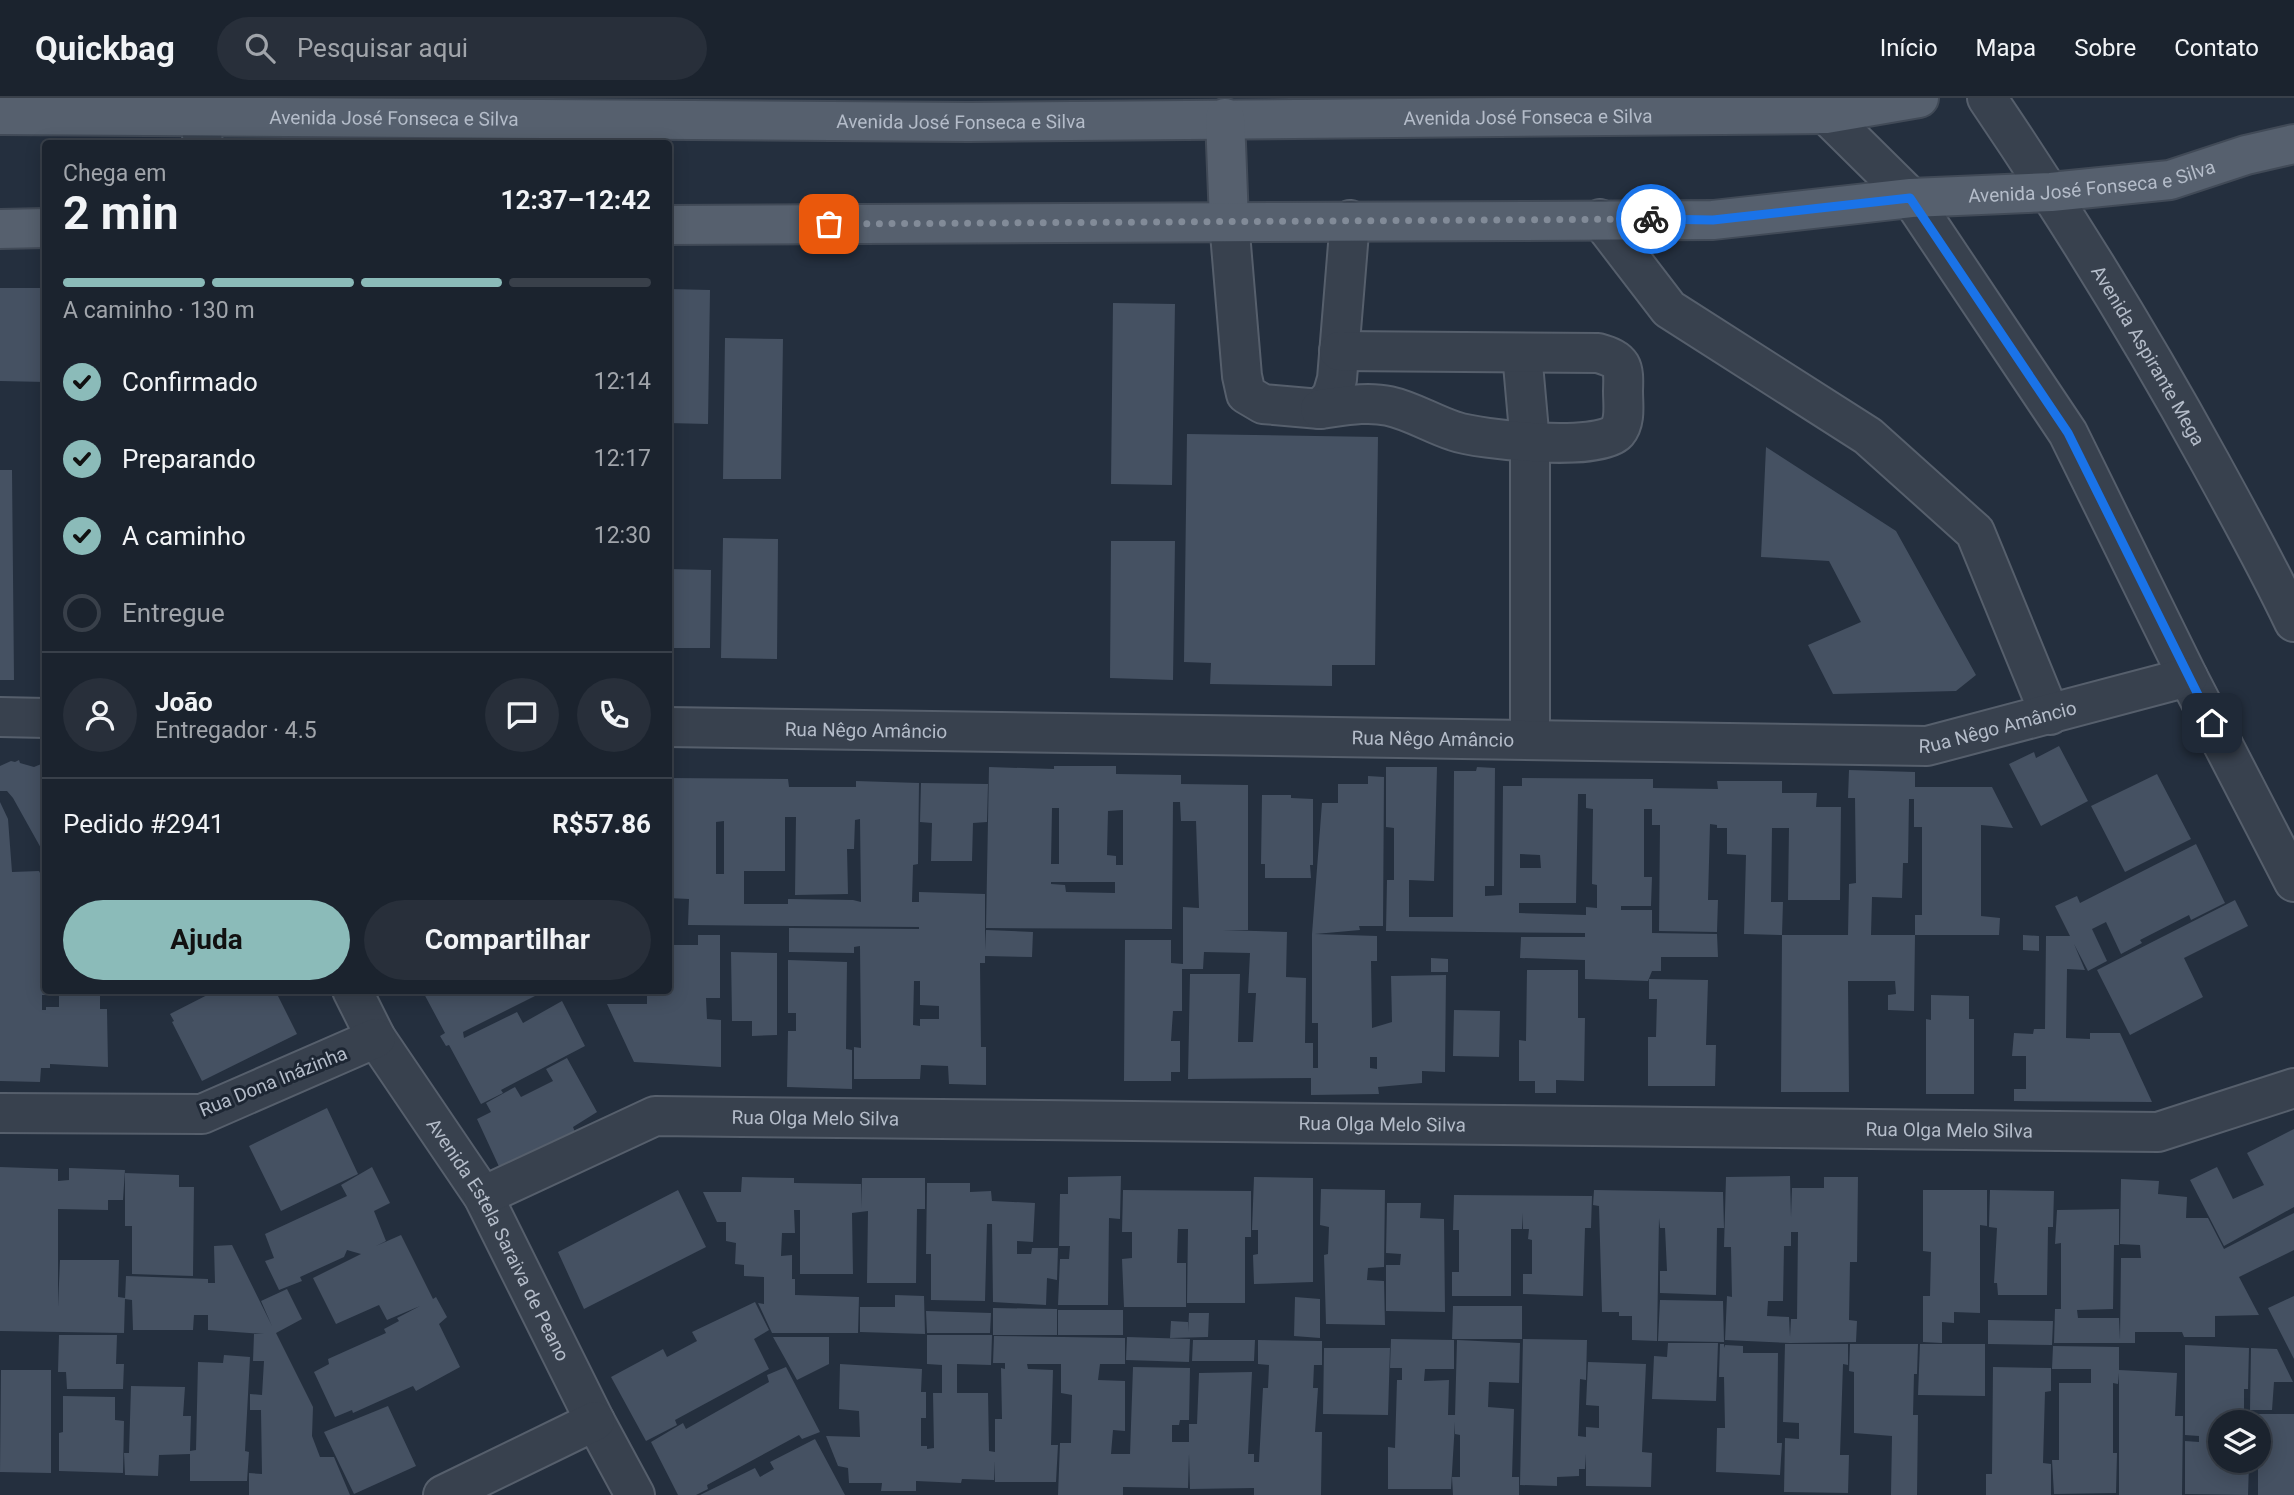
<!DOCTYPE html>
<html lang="pt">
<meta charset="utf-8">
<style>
body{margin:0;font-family:Roboto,sans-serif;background:#282f3a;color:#f1f3f6;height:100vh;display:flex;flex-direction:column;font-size:26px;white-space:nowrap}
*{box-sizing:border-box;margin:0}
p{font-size:23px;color:#a0a4aa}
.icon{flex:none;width:38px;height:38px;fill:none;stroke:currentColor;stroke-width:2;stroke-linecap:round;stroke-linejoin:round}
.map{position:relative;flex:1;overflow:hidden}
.side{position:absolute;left:42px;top:42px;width:630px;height:854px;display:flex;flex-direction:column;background:#1b232e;border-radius:7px;box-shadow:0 4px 18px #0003,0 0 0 2px #39404a}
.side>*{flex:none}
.buttons{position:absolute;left:2208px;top:1312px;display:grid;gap:14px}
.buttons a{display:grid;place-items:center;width:63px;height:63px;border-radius:50%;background:#1b232e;box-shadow:0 4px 18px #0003,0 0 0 2px #39404a;font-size:35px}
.pin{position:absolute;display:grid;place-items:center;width:60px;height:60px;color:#fff;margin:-30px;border-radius:14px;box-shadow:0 4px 10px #0006}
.courier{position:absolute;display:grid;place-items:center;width:70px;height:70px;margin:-35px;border:5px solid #1a73e8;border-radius:50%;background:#fff;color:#222;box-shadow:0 2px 9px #0007}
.summary em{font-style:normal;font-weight:700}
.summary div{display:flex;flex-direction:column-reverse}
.summary{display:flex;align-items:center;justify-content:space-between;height:119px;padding:0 21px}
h1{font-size:46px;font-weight:700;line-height:52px}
.bar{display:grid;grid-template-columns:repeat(4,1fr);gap:10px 7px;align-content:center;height:84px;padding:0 21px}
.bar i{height:9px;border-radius:5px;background:#39404a}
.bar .active{background:#8bbbb9}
.bar p{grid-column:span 4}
.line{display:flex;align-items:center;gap:18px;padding:0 21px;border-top:2px solid #39404a}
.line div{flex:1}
.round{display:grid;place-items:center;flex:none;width:74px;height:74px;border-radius:37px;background:#282f3a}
ol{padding:0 21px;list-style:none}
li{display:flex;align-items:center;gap:21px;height:77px}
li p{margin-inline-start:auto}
li .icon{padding:7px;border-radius:50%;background:#8bbbb9;color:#111;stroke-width:4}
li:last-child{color:#a0a4aa}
li i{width:38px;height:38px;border:4px solid #39404a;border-radius:50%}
.primary-button{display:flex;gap:14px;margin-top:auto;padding:14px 21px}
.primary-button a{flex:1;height:80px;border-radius:42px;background:#8bbbb9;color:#111;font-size:28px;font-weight:700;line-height:80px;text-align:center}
.primary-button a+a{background:#282f3a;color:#f1f3f6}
header{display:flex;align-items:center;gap:42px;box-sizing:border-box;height:98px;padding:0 35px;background:#1b232e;border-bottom:2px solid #39404a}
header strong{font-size:33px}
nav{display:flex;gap:38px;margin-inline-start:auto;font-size:24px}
.search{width:490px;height:63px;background:#282f3a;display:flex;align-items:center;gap:18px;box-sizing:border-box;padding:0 24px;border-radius:38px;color:#a0a4aa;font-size:26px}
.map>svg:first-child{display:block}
</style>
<header>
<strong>Quickbag</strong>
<div class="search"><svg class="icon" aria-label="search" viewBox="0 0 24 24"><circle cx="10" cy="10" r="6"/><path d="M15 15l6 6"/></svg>Pesquisar aqui</div>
<nav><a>Início</a><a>Mapa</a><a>Sobre</a><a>Contato</a></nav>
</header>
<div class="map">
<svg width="2294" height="1397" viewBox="0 0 2294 1397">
<rect width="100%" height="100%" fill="#242f3e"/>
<path fill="#455162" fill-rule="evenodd" d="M0,190H46V284L0,283Z
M668,191L710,192L708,326L668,325Z
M1113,205L1175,206L1172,387L1111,386Z
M725,240L783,241L781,381H723Z
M1187,336L1378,339L1375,567H1332V588L1210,586L1211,565L1184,564Z
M1766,349L1896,433L1976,577L1956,593L1833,596L1808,547L1861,524L1829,463L1761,459Z
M0,372H12L14,582H0Z
M723,440L778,441L777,561L721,560Z
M1111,443H1175L1173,582L1110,580Z
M668,471L711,472L710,550H668Z
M2059,648L2088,703L2041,728L2009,666L2034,654L2036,660Z
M19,662L20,665L34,669L46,664V751L42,752L13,700L7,693H0V668L11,663L15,664Z
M1054,668H1116V676L1181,677V686L1248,687V832H1223L1287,834L1286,879L1306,880L1305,945H1313V970H1318V925H1312V836L1322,705H1338V686H1368V678L1384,679L1383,828H1359L1360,832L1315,836L1377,838V863H1371L1372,930L1392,924L1391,878L1446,877L1445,974L1422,973V985L1378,989L1379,996L1311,997V980L1188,981L1190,876H1240L1238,944H1253L1256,895H1248L1250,855L1204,854L1203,871H1182V913H1173L1171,943H1180V974H1171V983H1124L1125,842H1171V865L1183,866V809L1199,810L1196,723H1181L1180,704H1173L1172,831L986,830L989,669L1054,671ZM1052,710H1059V766H1051ZM1123,712V767H1116V758L1107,757L1108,713ZM1051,784H1115V795L1066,794L1065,787L1051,786ZM1370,959H1377V971L1370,970Z
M1386,669H1437L1434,783L1409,782V819H1453L1454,673H1476L1477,669L1495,670L1494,788H1485V798L1502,797L1503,688H1522V680L1653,681V690L1718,691L1717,683H1782V695H1817L1816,709H1841L1840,802H1788L1789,730H1772L1771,804H1783L1782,837H1848L1849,786L1856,785L1855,700H1848L1849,672L1915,674V689H1992L2013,730L1981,727V818L2000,820L1999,837H1915V817H1922V729H1914V701H1909L1908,765H1903L1902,800L1872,799L1871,837H1915L1914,913L1888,912V897L1896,896L1895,883H1848L1849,994H1781L1782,837L1744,836L1746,757L1727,756V730H1717V727L1710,726L1708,802H1718L1717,834L1659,833L1660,727H1652V711H1644V779H1652L1651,808H1621V812H1652V835L1717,836L1718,859H1661V873H1652L1648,883L1585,881V862L1520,860L1521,839H1585V835L1386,833L1387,782H1394V730L1386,729ZM1578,696H1586V710L1593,711L1592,786L1597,787V810L1586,809V817L1519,815V805H1576ZM1520,756L1540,757L1541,770H1520Z
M2157,676L2191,741L2125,774L2091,708Z
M668,680L788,681L789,689H856V683L919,685L918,766L913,767L912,804H919V794L985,796V852L986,832L1033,834L1032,859L985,858V865H980L981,949H986V987L949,986L948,968L921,967L920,981H854V949L861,950L860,848L854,849V855L789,854V830L919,831V829L688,827L689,801L668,800ZM785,719H796L795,797L848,796L847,751H854L855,722L860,721L861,804L853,802L788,801V806H744V773H785ZM724,723V776H716V724ZM914,883H920V907L939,908V921H920V928L913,927Z
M921,685L988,686L987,724L973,725L972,763H931L932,725L920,724Z
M1262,697H1291V700L1313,701V767H1310L1311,780H1265V766H1261Z
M0,704L8,721L12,774L39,773L40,775L46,776V892H50V897H42V912H46V909H59V892H100V911H107L108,969L50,966V970H41L40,984L0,983Z
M2196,746L2225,805L2191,822L2189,817L2140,842L2142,845L2121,856L2106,824L2092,831L2107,863L2088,873L2074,846L2085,872L2067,871L2066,940L2090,941V935H2120L2152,1004L2014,1003V991H2026V958H2012L2014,935L2033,936L2034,931H2045L2046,838H2070L2055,808L2077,798L2080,805Z
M2235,802L2248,828L2184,860L2203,899L2130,937L2097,872Z
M698,837H720V900H706L707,921L721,922V969L634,964L607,906H647V892H668V847H698Z
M2023,837L2039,838V853L2023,852Z
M731,854L777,855V937L752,938V923H732Z
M1431,860L1448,861V874H1431Z
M788,862L847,864L846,951L852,952V991L787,989L788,933H796V915H788Z
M1527,872H1578V920H1585L1584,983L1556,982V995H1535V983H1519V942L1526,943Z
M1649,881L1708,882L1706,947H1716L1715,988H1648V939H1656L1657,901H1649Z
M217,892H275L297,936L202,983L172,924L174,923L170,916Z
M422,892H547L463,934L464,940L517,914L523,925L562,903L585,948L501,992L503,995L481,1006L449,947L446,948L440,938L445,935Z
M1931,897L1969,898V921H1974V996H1926V921L1931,922Z
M1454,912L1500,913L1499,959L1453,958Z
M567,960L597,1014L573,1029L575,1034L502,1075L477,1021L491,1014L486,1005L515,989L521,999L553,983L546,971Z
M327,1010L358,1076L281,1113L249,1048Z
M2294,1031V1109L2224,1148L2190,1082L2217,1069L2233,1101L2264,1087L2247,1055Z
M0,1069L58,1071V1083L69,1082V1070L125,1072L123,1102H108V1112L58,1111V1209L60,1162H119L118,1199L125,1200L124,1235L0,1233Z
M372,1069L390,1105L374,1113L386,1143L376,1148L401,1137L433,1201L436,1199L447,1219L439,1226L460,1269L416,1293L413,1288L353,1315L352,1312L335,1319L314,1274L329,1266L328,1261L386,1235L384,1231L399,1223L397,1220L420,1208L387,1222L379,1207L336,1226L313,1180L361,1156L347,1152L344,1159L300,1179L302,1183L279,1192L265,1163L274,1160L265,1136L347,1098L341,1087Z
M125,1075L179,1077V1089H194L193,1178L132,1176V1128H125Z
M1121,1078L1120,1121L1109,1120L1108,1207H1058L1060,1161H1069L1070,1148H1059L1060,1096H1068V1079Z
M1790,1078L1791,1119L1792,1090H1824V1079H1858L1857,1164H1850L1849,1222L1857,1223L1856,1244L1790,1245L1725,1242L1727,1198L1732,1199L1731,1149H1724L1726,1079ZM1791,1134H1798L1797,1221H1791L1790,1239L1789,1219L1767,1218L1768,1203H1783L1784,1148H1791Z
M742,1079L794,1080V1085L861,1086V1110L862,1080H925V1111H917L916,1185H867L868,1113L852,1115L853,1176H800V1112H794L795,1135H782L781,1158L792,1157V1181H795V1197L859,1199L858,1235H772L758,1205L764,1206V1179L744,1178V1167L735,1166L736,1145L726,1143V1124H717L703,1094H741Z
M1254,1079L1313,1080V1184L1254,1186L1253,1157L1258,1156V1132H1252Z
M2121,1081L2159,1083L2158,1096L2187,1099L2186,1120H2208L2224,1151L2294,1115V1152L2239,1179L2259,1217L2215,1218V1239H2184L2182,1234H2135V1245H2054L2055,1211H2061V1145L2055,1146L2057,1112L2119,1111V1147H2114L2113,1211L2077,1212L2078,1220H2119L2120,1242L2121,1160H2141L2140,1147L2120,1146Z
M927,1085H970V1094L991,1093L992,1103L1035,1105L1033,1144L1017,1143V1156H1031L1032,1150H1058L1057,1182L1047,1180L1046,1207L993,1204L992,1126H987L985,1203L931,1202V1156H926Z
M1321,1091L1385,1092L1384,1169L1368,1170L1367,1182L1384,1183L1385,1227L1326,1226L1324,1157L1328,1156L1329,1129L1320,1127Z
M678,1092L706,1149L584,1211L558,1154Z
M1123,1092L1251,1093V1139H1245V1205H1187L1188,1131H1178L1177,1165H1186V1209H1124L1122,1161L1132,1160V1134H1122Z
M1594,1092L1723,1094L1724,1130H1717L1716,1197L1660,1195V1173H1667L1665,1130H1660L1659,1120L1657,1243L1632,1242V1218H1619V1214H1602L1599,1108L1593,1107Z
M1923,1092H1987V1128L1980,1127V1215L1954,1214V1225L1942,1224V1245L1923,1244V1198H1930L1931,1154L1923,1153Z
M1990,1092L2054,1093L2053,1129H2048L2047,1197H1998L1997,1185H1994L1997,1130L1989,1129Z
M1454,1097L1592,1098L1591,1130H1585L1583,1198L1523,1196V1176H1532V1142L1528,1141L1529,1131H1523L1522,1115V1131H1511V1198H1452V1174H1459V1132H1453Z
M1387,1105H1421L1420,1120L1444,1121L1445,1214L1386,1213V1167H1400L1401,1156L1386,1155Z
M232,1147L272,1228L261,1203L287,1191L302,1221L276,1235L313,1309L312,1338L320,1359H334L350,1397H249V1375L262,1376L261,1312H250V1296L262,1297L264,1263H253L254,1236H264L208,1232V1217H194L193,1232H133L132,1202L125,1201L126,1178L208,1181V1185H215L214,1148Z
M895,1197L924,1198L925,1236L860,1234V1209H895Z
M2294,1198V1261L2268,1210Z
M1295,1199L1320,1201V1240L1294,1238Z
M1660,1202L1723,1203L1724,1244L1658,1243Z
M755,1204L769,1232L754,1241L769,1271L675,1322L677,1327L646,1343L611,1279L663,1251L667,1259L697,1243L692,1234Z
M1453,1208H1522V1241H1452Z
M993,1210L1057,1211V1237H993Z
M1058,1212H1123V1237H1058Z
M926,1213L991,1215L990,1235H927Z
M1189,1215H1209L1208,1239L1170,1240L1171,1223L1188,1224V1234Z
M1988,1222L2053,1223L2052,1247L1988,1246Z
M59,1237H117L116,1266H124L123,1291H67L66,1274H58Z
M927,1237H992L991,1267L957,1266V1295H988L989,1353L995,1354V1321H1002L1001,1270L1005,1271V1265H993L994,1238L1125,1240V1266H1100L1098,1282L1125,1283V1333L1113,1332L1111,1356H1130L1133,1269L1190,1270L1189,1322H1180L1179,1327H1172V1344H1189V1326H1197L1199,1275L1252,1274L1248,1356H1254V1364H1259L1263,1290H1268L1269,1267L1258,1266V1242L1322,1243V1267H1314L1313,1290H1318L1315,1334H1322L1321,1397H1254V1390L1190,1391L1189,1356L1188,1390L1123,1389V1397H1058L1060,1345H1071L1072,1297L1061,1295V1266H1027L1028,1271L1053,1272L1051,1347H1058L1056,1384H995L994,1363V1382L962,1381L961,1385L916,1383V1393H881L882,1385H849L848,1370L838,1368L826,1338L860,1339L859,1313L839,1311L840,1266L922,1271L921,1294H926V1320H921V1348H927V1351L934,1350L933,1295H942V1267L927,1266Z
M773,1239H829V1266L797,1282Z
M1127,1239L1190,1241L1189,1264L1126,1262Z
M1391,1241L1454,1242V1271H1425L1424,1283L1449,1282L1448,1317H1455L1457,1242L1520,1245L1519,1285L1489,1284L1488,1309L1514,1311L1512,1379H1519V1397H1453L1452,1379H1460V1337L1455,1336V1324L1451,1391H1388V1349L1395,1350L1397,1282H1402V1270H1390Z
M1523,1241L1587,1242L1586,1282L1580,1281L1578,1338L1586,1339V1329L1599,1330V1308L1586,1307L1588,1264L1646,1266L1642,1354L1652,1355L1651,1389L1586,1388V1356L1585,1371H1579V1378L1557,1379V1388L1520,1387Z
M1193,1242H1255L1254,1263H1192Z
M1668,1245H1718L1716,1303L1652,1301L1654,1258L1667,1259Z
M1720,1246H1724V1250L1725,1247L1743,1248V1255H1778L1777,1345H1782L1780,1377L1716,1374L1717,1330H1725L1724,1279H1719Z
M1785,1246H1848V1267L1843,1266L1840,1357H1849L1848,1395L1784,1394L1785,1340L1799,1341V1325L1783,1324Z
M1850,1246H1918L1917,1276H1914L1913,1317H1918L1917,1397H1891L1892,1338L1854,1335V1274L1849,1273Z
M1920,1246H1985V1298L1918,1297Z
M2185,1247L2249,1250L2248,1291H2244V1325H2221V1363H2259V1325H2250V1316H2294V1397H2258V1366H2249L2248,1397L2185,1396V1343L2199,1344V1338L2185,1337Z
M2053,1248L2119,1249V1272L2177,1275L2175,1318H2183L2182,1397H2119V1275L2118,1286L2113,1285V1355H2117L2116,1395L2054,1396L2052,1362H2059V1285H2091V1271H2052Z
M1324,1250H1390L1388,1317L1323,1316Z
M2251,1250L2277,1251L2293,1284H2274L2272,1312H2250Z
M224,1257L250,1259L245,1353L249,1354L247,1383H190V1356L159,1357L158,1378L125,1377L124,1355H129L131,1288L185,1289L183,1318H191L190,1353L196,1352L198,1264L223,1265Z
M786,1269L820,1334L802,1341L799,1337L707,1387L708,1391L696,1397H678L651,1344L683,1325L686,1331L769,1284L767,1277Z
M1993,1269L2051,1270V1293L2045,1294L2043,1365L2051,1366V1397H1986V1376H1992Z
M1,1272H51V1375L0,1374Z
M63,1298L115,1299V1322L124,1323L123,1375L59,1373V1335L63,1334Z
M388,1308L416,1368L354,1396L324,1334Z
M815,1341L845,1397H700L755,1370L760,1379L774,1371L770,1364Z"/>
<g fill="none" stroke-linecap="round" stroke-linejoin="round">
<g stroke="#565f6c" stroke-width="42">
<g id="minor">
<path d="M1805,0L1826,16L1911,100L2068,335L2188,579L2294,784"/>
<path id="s1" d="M1987,0C2067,118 2141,238 2210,364C2239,417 2268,469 2294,524"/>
<path d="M200,19L203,46"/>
<path d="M1600,121L1669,211L1868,338L1975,434L2050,617"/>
<path d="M1229,123L1242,278L1246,296L1263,306L1320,311L1332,298L1337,281L1350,122"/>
<path d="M1522,255L1530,345V642"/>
<path d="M1320,311C1343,308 1367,303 1389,308C1412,313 1432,326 1454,333C1479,342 1600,354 1617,334C1626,323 1623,307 1623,293C1624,268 1623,262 1598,255L1339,253"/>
<path d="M0,619L46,620"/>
<path id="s2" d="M668,629L1927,648L2188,579"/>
<path id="s3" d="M352,892L376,940L483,1098L595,1323L635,1397"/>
<path d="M0,1015L202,1016L376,940"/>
<path id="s4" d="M483,1098L655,1018L2158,1034L2294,990"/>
<path d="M443,1397L595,1323"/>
</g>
</g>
<g stroke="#414a57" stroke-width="42">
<g id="major">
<path id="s5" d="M0,17L969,24L1826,16L1919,0"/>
<path d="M1225,20L1229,123"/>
<path id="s6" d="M668,127L1713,122L1911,100L2051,94L2170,82L2246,57L2294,46"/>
<path d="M0,131L46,130"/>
</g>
</g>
<use href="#minor" stroke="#38414e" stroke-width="38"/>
<use href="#major" stroke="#56606e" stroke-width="38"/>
</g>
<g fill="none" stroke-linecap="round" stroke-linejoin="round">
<path stroke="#828b98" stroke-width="7" stroke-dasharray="0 12.6" d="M829,126L1651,121"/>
<path stroke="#1a73e8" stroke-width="9" d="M1651,121L1713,122L1910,100L2068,335L2212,625"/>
</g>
<g text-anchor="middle" stroke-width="6" stroke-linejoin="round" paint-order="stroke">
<g font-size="19" fill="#b4bcc9" stroke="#1d2633">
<text dy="7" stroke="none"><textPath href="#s5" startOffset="1528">Avenida José Fonseca e Silva</textPath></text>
<text dy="7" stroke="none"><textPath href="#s5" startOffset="394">Avenida José Fonseca e Silva</textPath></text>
<text dy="7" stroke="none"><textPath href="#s5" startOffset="961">Avenida José Fonseca e Silva</textPath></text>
<text dy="7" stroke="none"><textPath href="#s6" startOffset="1426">Avenida José Fonseca e Silva</textPath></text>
<text dy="7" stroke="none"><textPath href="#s1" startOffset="304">Avenida Aspirante Mega</textPath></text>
<text dy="7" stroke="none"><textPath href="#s2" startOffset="1332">Rua Nêgo Amâncio</textPath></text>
<text dy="7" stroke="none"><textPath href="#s2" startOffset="198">Rua Nêgo Amâncio</textPath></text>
<text dy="7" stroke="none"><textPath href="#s2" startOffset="765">Rua Nêgo Amâncio</textPath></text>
<text transform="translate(273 983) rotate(-22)" y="7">Rua Dona Inázinha</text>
<text dy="7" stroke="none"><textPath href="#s4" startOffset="350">Rua Olga Melo Silva</textPath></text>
<text dy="7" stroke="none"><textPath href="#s4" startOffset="917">Rua Olga Melo Silva</textPath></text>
<text dy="7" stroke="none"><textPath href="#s4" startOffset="1484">Rua Olga Melo Silva</textPath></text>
<text dy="7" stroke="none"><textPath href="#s3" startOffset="290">Avenida Estela Saraiva de Peano</textPath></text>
</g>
</g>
</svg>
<div class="buttons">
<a><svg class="icon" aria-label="layers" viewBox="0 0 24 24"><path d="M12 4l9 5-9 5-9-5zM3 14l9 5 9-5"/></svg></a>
</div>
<div class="pin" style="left:829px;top:126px;background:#ea580c"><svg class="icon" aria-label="bag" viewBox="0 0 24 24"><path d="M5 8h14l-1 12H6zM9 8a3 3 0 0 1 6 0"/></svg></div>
<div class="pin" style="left:2212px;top:625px;background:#1f2937"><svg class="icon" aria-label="home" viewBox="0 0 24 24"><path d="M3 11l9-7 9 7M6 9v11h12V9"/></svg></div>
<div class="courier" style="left:1651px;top:121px"><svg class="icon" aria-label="bike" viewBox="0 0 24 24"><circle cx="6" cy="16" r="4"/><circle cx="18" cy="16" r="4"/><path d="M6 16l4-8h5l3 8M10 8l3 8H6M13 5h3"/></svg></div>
<section class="side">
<div class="summary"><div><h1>2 min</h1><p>Chega em</p></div><em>12:37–12:42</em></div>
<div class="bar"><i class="active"></i><i class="active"></i><i class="active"></i><i></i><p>A caminho · 130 m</p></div>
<ol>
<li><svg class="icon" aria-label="check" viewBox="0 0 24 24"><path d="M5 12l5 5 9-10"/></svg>Confirmado<p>12:14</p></li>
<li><svg class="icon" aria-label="check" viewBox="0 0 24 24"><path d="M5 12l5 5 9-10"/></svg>Preparando<p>12:17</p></li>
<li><svg class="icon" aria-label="check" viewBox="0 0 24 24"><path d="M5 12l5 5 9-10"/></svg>A caminho<p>12:30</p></li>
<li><i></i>Entregue</li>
</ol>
<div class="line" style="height:126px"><a class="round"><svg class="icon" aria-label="person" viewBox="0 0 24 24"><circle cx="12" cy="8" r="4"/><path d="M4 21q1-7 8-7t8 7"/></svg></a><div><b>João</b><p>Entregador · 4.5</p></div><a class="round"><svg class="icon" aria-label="chat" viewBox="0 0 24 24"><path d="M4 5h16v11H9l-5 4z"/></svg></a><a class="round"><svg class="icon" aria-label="phone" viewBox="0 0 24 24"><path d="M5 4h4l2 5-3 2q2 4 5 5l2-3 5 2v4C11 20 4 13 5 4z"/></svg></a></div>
<div class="line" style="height:91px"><div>Pedido #2941</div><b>R$57.86</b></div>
<div class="primary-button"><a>Ajuda</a><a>Compartilhar</a></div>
</section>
</div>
